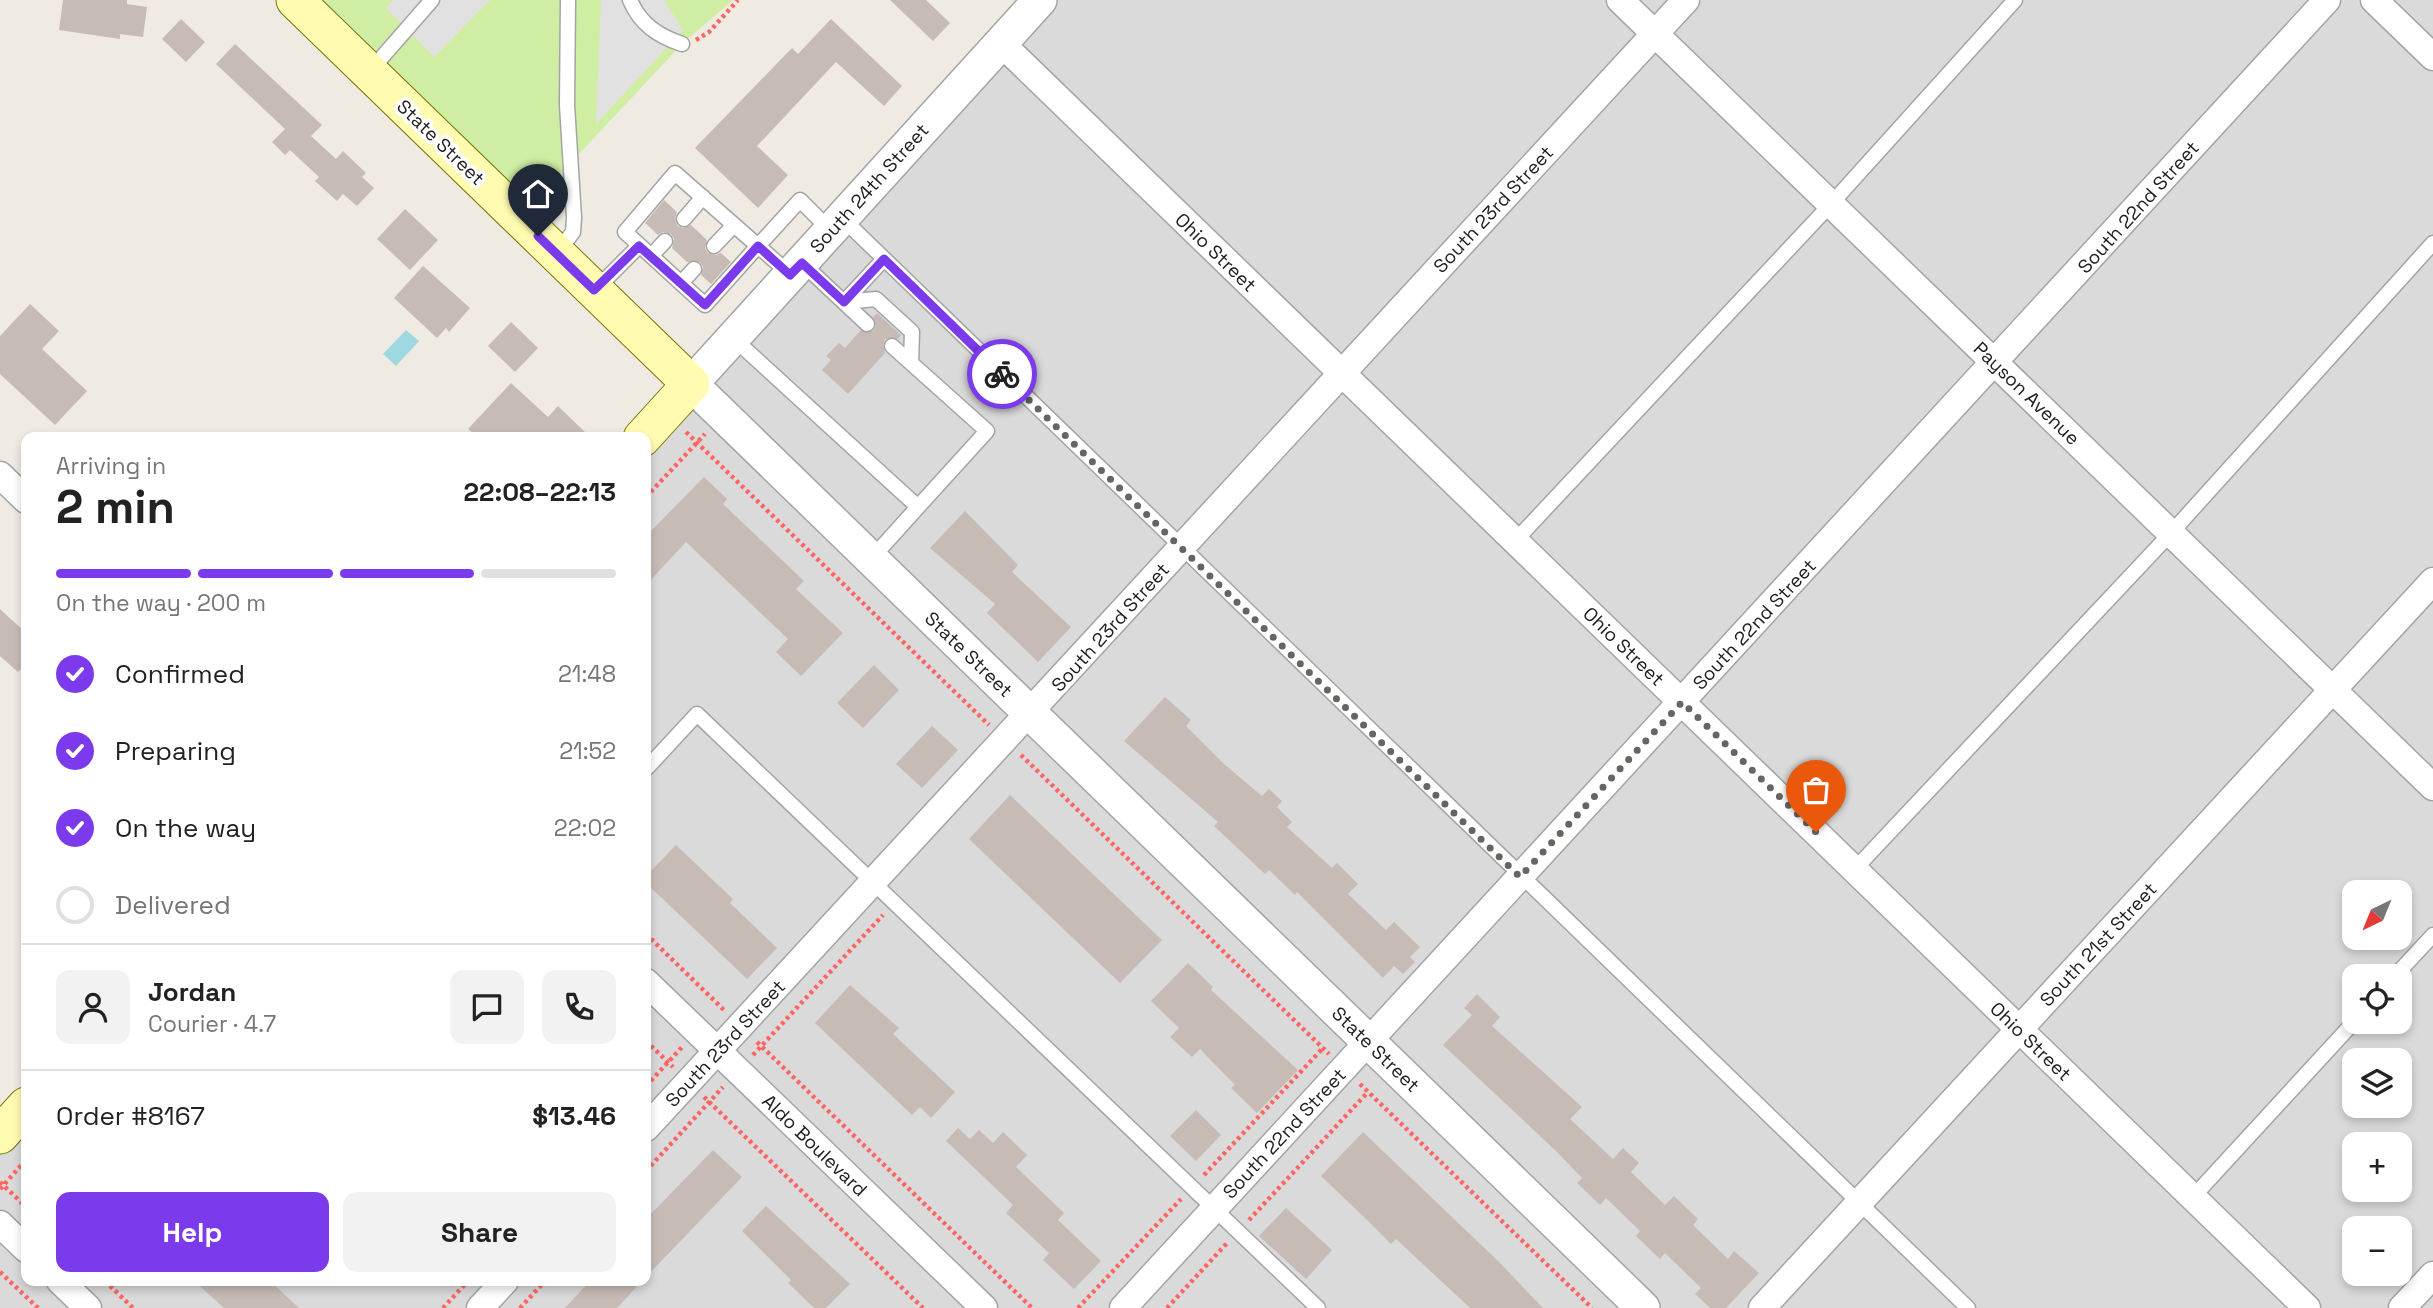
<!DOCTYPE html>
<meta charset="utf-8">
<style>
body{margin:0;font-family:"Space Grotesk",sans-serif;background:#f2f2f2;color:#222;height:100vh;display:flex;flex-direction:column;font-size:26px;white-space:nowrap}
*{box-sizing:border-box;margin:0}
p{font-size:23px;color:#767676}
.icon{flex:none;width:38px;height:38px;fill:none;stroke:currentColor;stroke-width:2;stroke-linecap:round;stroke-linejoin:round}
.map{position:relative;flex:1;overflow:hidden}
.details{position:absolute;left:21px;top:432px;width:630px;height:854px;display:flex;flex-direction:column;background:#fff;border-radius:14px;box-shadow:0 4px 10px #0003}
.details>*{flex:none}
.needle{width:46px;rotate:223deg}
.controls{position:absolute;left:2342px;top:880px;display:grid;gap:14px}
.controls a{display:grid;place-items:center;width:70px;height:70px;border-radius:14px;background:#fff;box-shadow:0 4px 10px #0003;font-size:35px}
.pin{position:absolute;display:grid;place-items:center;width:60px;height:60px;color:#fff;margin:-72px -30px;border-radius:50% 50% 50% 0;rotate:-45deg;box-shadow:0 0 7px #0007}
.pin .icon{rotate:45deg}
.courier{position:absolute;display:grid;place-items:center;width:70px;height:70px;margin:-35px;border:5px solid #7c3aed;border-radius:50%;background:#fff;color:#222;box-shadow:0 2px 9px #0007}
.summary em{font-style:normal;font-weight:700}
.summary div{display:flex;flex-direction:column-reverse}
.summary{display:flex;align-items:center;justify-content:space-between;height:119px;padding:0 35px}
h1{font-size:46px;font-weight:700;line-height:52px}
.bar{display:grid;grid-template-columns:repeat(4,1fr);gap:10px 7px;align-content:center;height:84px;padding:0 35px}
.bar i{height:9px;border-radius:5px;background:#e0e0e0}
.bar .active{background:#7c3aed}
.bar p{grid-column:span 4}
.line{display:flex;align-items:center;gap:18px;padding:0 35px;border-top:2px solid #e0e0e0}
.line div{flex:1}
.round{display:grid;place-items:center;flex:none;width:74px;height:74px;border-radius:14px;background:#f2f2f2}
ol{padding:0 35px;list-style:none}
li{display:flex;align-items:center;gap:21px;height:77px}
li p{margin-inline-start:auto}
li .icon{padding:7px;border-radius:50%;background:#7c3aed;color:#fff;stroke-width:4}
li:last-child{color:#767676}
li i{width:38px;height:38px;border:4px solid #e0e0e0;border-radius:50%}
.action{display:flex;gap:14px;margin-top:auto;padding:14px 35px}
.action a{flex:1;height:80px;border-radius:14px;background:#7c3aed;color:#fff;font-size:28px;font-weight:700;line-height:80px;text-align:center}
.action a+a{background:#f2f2f2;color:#222}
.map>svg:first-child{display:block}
</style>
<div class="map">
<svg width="2433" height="1308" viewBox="0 0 2433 1308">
<rect width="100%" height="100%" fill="#efeae2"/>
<path fill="#dbdada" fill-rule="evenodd" d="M1040,0H2433V1308H0V1134L26,1106V1281H646V438ZM2354,892H2399V938H2354ZM2354,976H2399V1022H2354ZM2354,1060H2399V1106H2354ZM2354,1144H2399V1190H2354ZM2354,1228H2399V1274H2354Z"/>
<path fill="#cfeea3" d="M295,0H733L682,44L519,218Z"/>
<path fill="#e1e1e1" d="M393,0H490L434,57L386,8Z
M601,0H664L683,30L596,124Z"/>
<path fill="#9ed8e1" d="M406,330L419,341L396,366L383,354Z"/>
<path fill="#c7bbb5" d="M63,0H127V4L147,7L143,37L120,34V39L59,30Z
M890,0H926L950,23L933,41Z
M181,19L205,42L186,62L162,39Z
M831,19L902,86L884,106L836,62L757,146L788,175L758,208L695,148L792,48L798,54Z
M235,44L322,125L311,136L336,159L343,151L366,173L362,177L374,188L357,206L343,194L337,201L315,181L319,177L290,150L285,155L272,142L285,129L216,64Z
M664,200L677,212L675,218L677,226L683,228L691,225L707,240L705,248L708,253L716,255L721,253L731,262L711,284L701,275L703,267L700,262H687L672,248L674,239L671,234L663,232L658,235L645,223Z
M405,209L438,240L410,270L377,239Z
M423,266L470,308L449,332L446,328L437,338L394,298Z
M30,304L59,331L42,349L87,391L55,425L0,374V336Z
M877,313L901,335L898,339H885L883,345L885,353L848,394L822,370L831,360L826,356L839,343L845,348L860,331H873L876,326L873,317Z
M511,322L538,348L515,372L488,346Z
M511,383L548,417L558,406L591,438H478L468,429Z
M704,477L727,499L723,504L804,581L796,589L843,633L801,676L776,652L788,639L686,542L646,585V536Z
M965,511L1018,565L1012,572L1071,627L1038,662L987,613L995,604L930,548Z
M0,609L26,633V664L18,672L0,656Z
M874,665L899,690L863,728L837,703Z
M1165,697L1191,720L1186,726L1224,764L1262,796L1269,789L1282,801L1277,807L1292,822L1287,827L1332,868L1337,863L1358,884L1348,894L1386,930L1394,922L1420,947L1410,957L1415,962L1403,974L1394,966L1383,978L1297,892L1295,895L1269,870L1265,874L1214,826L1218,822L1124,741Z
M932,726L958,750L922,788L896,764Z
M1010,795L1162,940L1120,983L969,839Z
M676,845L733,899L730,903L777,948L747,979L646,883V876Z
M1188,963L1213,987L1211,990L1298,1070L1257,1113L1231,1088L1235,1085L1200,1049L1192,1057L1170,1037L1179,1028L1151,1001Z
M850,985L899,1028L893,1034L955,1092L931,1118L920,1107L912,1115L815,1023Z
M1477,994L1500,1017L1492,1026L1582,1107L1570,1119L1613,1159L1623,1148L1639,1163L1631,1172L1665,1205L1674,1196L1698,1219L1693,1225L1728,1259L1734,1251L1759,1273L1726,1308H1710L1695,1294L1701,1288L1665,1253L1660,1259L1636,1236L1640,1231L1606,1198L1600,1205L1577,1183L1582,1178L1556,1151L1443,1045L1472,1015L1464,1008Z
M1196,1110L1221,1135L1196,1161L1170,1136Z
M958,1128L970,1139L979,1130L993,1143L1003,1132L1027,1155L1016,1167L1064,1213L1058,1220L1101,1261L1074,1289L1043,1260L1049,1253L1006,1213L1013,1205L946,1141Z
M1363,1132L1498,1261L1543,1308H1470L1396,1239L1391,1244L1366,1219L1321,1176Z
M713,1150L742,1177L646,1277V1219Z
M766,1206L850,1284L826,1308H814L788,1283L791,1280L742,1231Z
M1286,1208L1332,1250L1306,1279L1259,1236Z
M194,1281H270L299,1308H224Z
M590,1281H642L617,1308H565Z"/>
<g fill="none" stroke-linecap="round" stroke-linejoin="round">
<g stroke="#a4a4a4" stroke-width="17">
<path id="service" d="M630,0C640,24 658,36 682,44
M370,71L432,0
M675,173L758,246L705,305L625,232Z
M842,218L1968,1308
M684,219L703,197
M714,246L734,225
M558,252L573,232L574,218L567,105L568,0
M651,256L665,241
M802,263L867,324
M791,275L758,246L800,200L831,231
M681,283L694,269
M596,289L639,246
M844,302L876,299L912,332L911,363
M844,302L884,259
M733,338L918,507L871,559
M892,346L987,431L918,507
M1515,541L1831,204L2015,0
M646,769L697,714L1318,1308
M1854,870L2171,533L2433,243
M2395,976L2433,935
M2193,1197L2354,1022"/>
</g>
<g stroke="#a4a4a4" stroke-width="29">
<path id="minor" d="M1620,0L2433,787
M2374,0L2433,57
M1001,43L2307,1308
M0,475L26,500
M646,982L984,1308
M646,1128L1686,0
M0,1224L26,1249
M60,1281L88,1308
M480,1308L505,1281
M1123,1308L2327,0
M1762,1308L2433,581
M2402,1308L2433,1275"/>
</g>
<g stroke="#a4a4a4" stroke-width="36">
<path id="tertiary" d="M1040,0L691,384L1643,1308"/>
</g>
<g stroke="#767800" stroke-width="39">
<path id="secondary" d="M295,0L691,384L642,438
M0,1135L26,1106"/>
</g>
<path stroke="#ff6663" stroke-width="4.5" stroke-dasharray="3.5 3.5" stroke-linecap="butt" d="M696,40L709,32L738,0
M686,432L989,725
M646,497L705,434
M1021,755L1329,1054
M646,934L726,1012
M646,1041L673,1067
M757,1042L1032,1308
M753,1055L883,915
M1360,1084L1592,1308
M646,1086L683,1046
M704,1097L923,1308
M646,1171L723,1087
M1204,1175L1323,1048
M0,1182L26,1207
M0,1189L26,1160
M1249,1220L1368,1092
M0,1272L38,1308
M105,1281L133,1308
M443,1308L468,1281
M520,1308L545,1281
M1078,1308L1181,1199
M1167,1308L1228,1242"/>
<use href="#service" stroke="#fff" stroke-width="14"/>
<use href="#minor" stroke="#fff" stroke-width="26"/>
<use href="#tertiary" stroke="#fff" stroke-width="33"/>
<use href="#secondary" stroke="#fffcb1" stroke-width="37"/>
</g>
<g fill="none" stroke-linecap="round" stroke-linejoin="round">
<path stroke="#666562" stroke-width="7" stroke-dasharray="0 12.6" d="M1002,374L1520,877L1682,702L1816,832"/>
<path stroke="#7c3aed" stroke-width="9" d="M538,236L594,290L639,246L705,305L758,246L790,275L802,263L844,302L884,259L1002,374"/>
</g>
<g text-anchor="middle" stroke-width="7" stroke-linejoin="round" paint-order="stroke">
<g font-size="19" fill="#1d1d1d" stroke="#fff">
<text transform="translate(441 142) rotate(44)" y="7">State Street</text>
<text transform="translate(869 188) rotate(-48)" y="7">South 24th Street</text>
<text transform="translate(2138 207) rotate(-48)" y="7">South 22nd Street</text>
<text transform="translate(1493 209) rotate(-47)" y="7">South 23rd Street</text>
<text transform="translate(1216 252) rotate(44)" y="7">Ohio Street</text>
<text transform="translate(2027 393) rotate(44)" y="7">Payson Avenue</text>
<text transform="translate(1754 624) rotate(-47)" y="7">South 22nd Street</text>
<text transform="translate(1110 627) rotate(-48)" y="7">South 23rd Street</text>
<text transform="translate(1624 646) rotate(44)" y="7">Ohio Street</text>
<text transform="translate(969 654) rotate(44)" y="7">State Street</text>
<text transform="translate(2098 944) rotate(-47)" y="7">South 21st Street</text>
<text transform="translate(2031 1041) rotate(44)" y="7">Ohio Street</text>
<text transform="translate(725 1043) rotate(-47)" y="7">South 23rd Street</text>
<text transform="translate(1376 1049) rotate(44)" y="7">State Street</text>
<text transform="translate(1284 1133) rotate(-47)" y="7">South 22nd Street</text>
<text transform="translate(815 1145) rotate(44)" y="7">Aldo Boulevard</text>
</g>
</g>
</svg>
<div class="controls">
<a><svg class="needle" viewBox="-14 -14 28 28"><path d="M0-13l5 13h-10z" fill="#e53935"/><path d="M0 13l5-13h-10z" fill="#767676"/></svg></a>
<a><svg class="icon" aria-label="locate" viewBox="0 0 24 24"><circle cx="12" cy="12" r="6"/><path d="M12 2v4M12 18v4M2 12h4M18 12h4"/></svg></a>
<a><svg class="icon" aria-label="layers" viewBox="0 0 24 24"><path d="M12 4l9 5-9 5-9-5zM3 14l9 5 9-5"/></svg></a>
<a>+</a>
<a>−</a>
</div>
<div class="pin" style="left:1816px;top:832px;background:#ea580c"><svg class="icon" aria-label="bag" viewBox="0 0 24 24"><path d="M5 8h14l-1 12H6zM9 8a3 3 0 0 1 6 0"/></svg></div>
<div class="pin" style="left:538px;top:236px;background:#1f2937"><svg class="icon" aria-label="home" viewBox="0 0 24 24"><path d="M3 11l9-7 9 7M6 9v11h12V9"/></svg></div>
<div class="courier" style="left:1002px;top:374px"><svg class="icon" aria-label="bike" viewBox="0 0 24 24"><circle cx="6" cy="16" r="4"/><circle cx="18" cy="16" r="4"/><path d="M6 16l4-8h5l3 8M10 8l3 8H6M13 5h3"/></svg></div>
<section class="details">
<div class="summary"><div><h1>2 min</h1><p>Arriving in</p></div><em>22:08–22:13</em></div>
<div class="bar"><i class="active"></i><i class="active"></i><i class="active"></i><i></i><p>On the way · 200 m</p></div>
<ol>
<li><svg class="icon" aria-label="check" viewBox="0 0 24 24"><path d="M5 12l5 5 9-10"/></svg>Confirmed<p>21:48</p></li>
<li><svg class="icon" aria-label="check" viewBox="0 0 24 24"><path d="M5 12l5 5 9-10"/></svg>Preparing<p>21:52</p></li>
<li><svg class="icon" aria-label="check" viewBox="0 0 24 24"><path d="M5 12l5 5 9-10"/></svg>On the way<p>22:02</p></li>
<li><i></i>Delivered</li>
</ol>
<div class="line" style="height:126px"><a class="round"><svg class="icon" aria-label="person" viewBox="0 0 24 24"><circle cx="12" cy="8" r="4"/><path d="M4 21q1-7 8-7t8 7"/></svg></a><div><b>Jordan</b><p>Courier · 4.7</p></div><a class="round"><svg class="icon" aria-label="chat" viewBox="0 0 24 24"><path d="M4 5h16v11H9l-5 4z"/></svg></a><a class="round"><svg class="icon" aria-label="phone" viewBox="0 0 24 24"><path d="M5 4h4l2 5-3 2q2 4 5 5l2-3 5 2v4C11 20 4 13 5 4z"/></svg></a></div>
<div class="line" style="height:91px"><div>Order #8167</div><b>$13.46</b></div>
<div class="action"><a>Help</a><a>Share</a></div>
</section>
</div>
